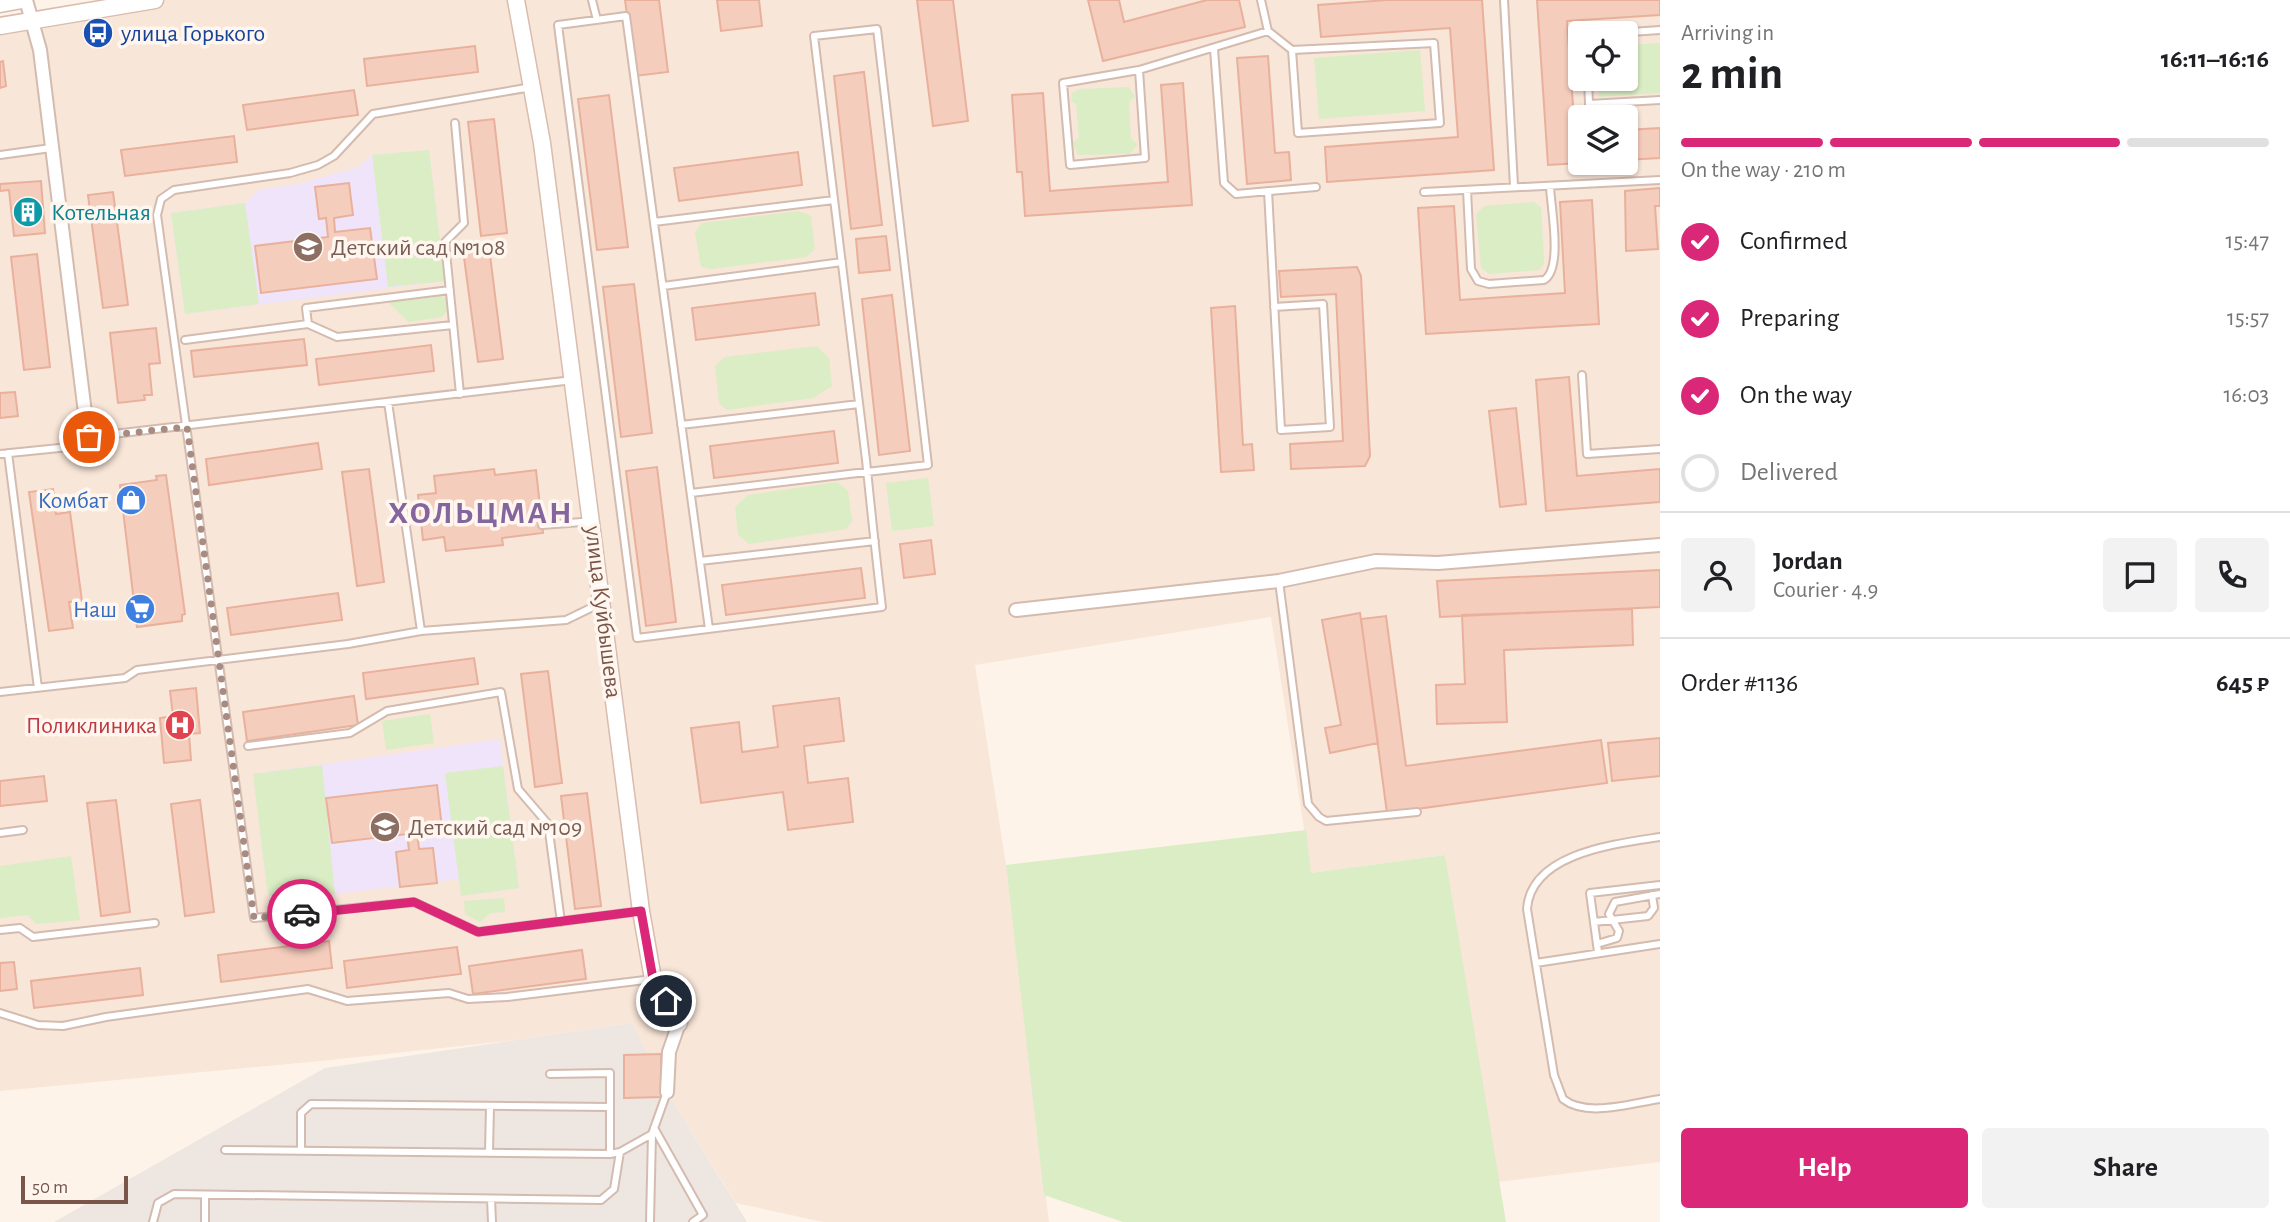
<!DOCTYPE html>
<meta charset="utf-8">
<style>
body{margin:0;font-family:"Alegreya Sans",sans-serif;background:#f2f2f2;color:#202124;height:100vh;display:flex;flex-direction:column;font-size:26px;white-space:nowrap}
*{box-sizing:border-box;margin:0}
p{font-size:23px;color:#757577}
.icon{flex:none;width:38px;height:38px;fill:none;stroke:currentColor;stroke-width:2;stroke-linecap:round;stroke-linejoin:round}
.map{position:relative;flex:1;overflow:hidden}
.panel{display:flex;flex-direction:column;background:#fff;width:630px}
.panel>*{flex:none}
.tools{position:absolute;left:1568px;top:21px;display:grid;gap:14px}
.tools a{display:grid;place-items:center;width:70px;height:70px;border-radius:7px;background:#fff;box-shadow:0 2px 5px #0004;font-size:35px}
.scale{position:absolute;left:21px;bottom:18px;width:107px;box-sizing:border-box;padding-left:7px;border:4px solid #7a5549;border-top:0;font-size:19px;line-height:24px;white-space:nowrap;color:#7a5549;-webkit-text-stroke:5px #fff7ef;paint-order:stroke}
.pin{position:absolute;display:grid;place-items:center;width:60px;height:60px;color:#fff;margin:-30px;border:4px solid #fff;border-radius:50%;box-shadow:0 2px 7px #0007}
.courier{position:absolute;display:grid;place-items:center;width:70px;height:70px;margin:-35px;border:5px solid #db2777;border-radius:50%;background:#fff;color:#222;box-shadow:0 2px 9px #0007}
.headline em{font-style:normal;font-weight:700}
.headline div{display:flex;flex-direction:column-reverse}
.headline{display:flex;align-items:center;justify-content:space-between;height:119px;padding:0 21px}
h1{font-size:46px;font-weight:700;line-height:52px}
.bar{display:grid;grid-template-columns:repeat(4,1fr);gap:10px 7px;align-content:center;height:84px;padding:0 21px}
.bar i{height:9px;border-radius:5px;background:#e0e0e0}
.bar .active{background:#db2777}
.bar p{grid-column:span 4}
.line{display:flex;align-items:center;gap:18px;padding:0 21px;border-top:2px solid #e0e0e0}
.line div{flex:1}
.round{display:grid;place-items:center;flex:none;width:74px;height:74px;border-radius:7px;background:#f2f2f2}
ol{padding:0 21px;list-style:none}
li{display:flex;align-items:center;gap:21px;height:77px}
li p{margin-inline-start:auto}
li .icon{padding:7px;border-radius:50%;background:#db2777;color:#fff;stroke-width:4}
li:last-child{color:#757577}
li i{width:38px;height:38px;border:4px solid #e0e0e0;border-radius:50%}
.primary-button{display:flex;gap:14px;margin-top:auto;padding:14px 21px}
.primary-button a{flex:1;height:80px;border-radius:7px;background:#db2777;color:#fff;font-size:28px;font-weight:700;line-height:80px;text-align:center}
.primary-button a+a{background:#f2f2f2;color:#202124}
main{display:flex;flex:1;min-height:0}
.map>svg:first-child{display:block}
</style>
<main>
<div class="map">
<svg width="1660" height="1222" viewBox="0 0 1660 1222">
<rect width="100%" height="100%" fill="#fef3e8"/>
<path fill="#f8e6d8" fill-rule="evenodd" d="M155,0H1660V1162L1498,1182L1445,855L1311,873L1271,617L975,665L1006,865L1049,1222H823L736,1203L667,1092L632,1023L516,1040L321,1061L0,1091V26ZM1580,33H1626V79H1580ZM1580,117H1626V163H1580Z"/>
<path fill="#eee6e1" d="M632,1023L667,1092L747,1222H54L325,1068Z"/>
<path fill="#f0e4fa" d="M429,150L445,281L185,314L171,213L245,203L258,190L298,184L358,167L372,155Z
M500,739L519,888L461,896L458,879L285,900L269,895L253,774Z"/>
<path fill="#daedc4" d="M1660,43V93L1599,97L1598,79H1626V45Z
M1420,50L1425,111L1319,119L1314,58Z
M1129,87L1135,97L1129,102L1131,139L1138,144L1130,154L1078,155L1073,142L1079,138L1076,104L1071,101L1072,93L1080,89Z
M429,150L445,281L388,287L372,155Z
M1533,202L1541,207L1544,264L1539,270L1489,274L1481,268L1476,214L1484,206Z
M245,203L259,304L185,314L171,213Z
M799,211L811,216L815,249L806,257L712,269L701,267L695,232L702,223Z
M440,295L447,299V311L442,317L408,322L388,302Z
M817,346L829,358L832,386L813,398L727,410L719,403L715,366L725,357Z
M928,478L934,526L892,531L886,483Z
M837,482L848,491L852,521L846,529L749,544L738,535L735,507L748,495Z
M430,714L434,743L386,750L382,721Z
M322,765L335,894L278,900L269,895L267,889L253,774Z
M503,766L519,888L461,896L445,773Z
M1306,830L1311,873L1445,855L1506,1222H1123L1044,1195L1006,865Z
M71,856L80,920L36,924L28,915L0,918V866Z
M504,898L505,912L491,913L480,922L465,914L464,901Z"/>
<path fill="#f5cdbd" stroke="#e9b09c" stroke-width="2" d="M625,0H659L668,72L635,76Z
M717,0H759L762,26L721,31Z
M917,0H953L968,121L933,126Z
M1088,0H1119L1124,22L1207,0H1239L1245,27L1103,61Z
M1387,0H1482L1494,170L1327,182L1325,147L1458,137L1450,28L1321,37L1318,5Z
M1537,0H1660V15L1567,21L1575,133H1580V163L1548,165Z
M475,46L478,72L367,86L364,59Z
M1268,56L1275,153L1289,152L1291,180L1247,184L1237,58Z
M3,61L6,86L0,88V62Z
M864,72L882,225L851,229L834,76Z
M1183,83L1192,205L1025,216L1022,172H1017L1012,95L1043,93L1050,191L1168,182L1161,85Z
M354,90L358,115L247,130L243,105Z
M609,95L628,247L597,250L578,99Z
M494,119L507,233L481,236L468,122Z
M1660,128V158L1626,160V130Z
M234,136L237,162L125,176L121,150Z
M798,152L802,185L679,201L674,168Z
M41,181L45,233L14,236L9,190L0,191V184Z
M349,183L353,215L334,218L335,232L370,228L377,279L261,293L255,246L328,237L326,218L319,219L315,187Z
M1660,188V206H1655L1658,249L1626,251L1625,191Z
M113,192L128,305L103,308L88,195Z
M1592,200L1599,324L1426,334L1418,208L1454,206L1460,300L1565,293L1560,202Z
M886,236L890,270L859,273L856,239Z
M489,247L503,359L478,362L463,250Z
M37,254L50,367L24,370L11,257Z
M1357,267L1361,276L1370,456L1365,466L1291,469L1290,444L1343,441L1336,294L1281,297L1279,271Z
M634,284L652,433L621,437L603,287Z
M815,293L819,325L696,340L692,308Z
M892,295L910,451L879,455L862,299Z
M1235,306L1243,445L1252,444L1254,470L1221,472L1211,308Z
M156,328L160,363L149,364L152,395H144L145,400L118,403L110,333Z
M304,339L307,365L194,377L191,351Z
M431,345L434,371L319,385L316,359Z
M1569,377L1577,476L1660,469V502L1546,511L1536,380Z
M15,392L18,416L0,418V393Z
M1516,408L1526,504L1500,507L1489,411Z
M834,431L838,463L714,478L710,446Z
M318,443L322,469L209,485L206,459Z
M657,467L676,622L646,626L626,471Z
M369,469L384,582L357,586L342,472Z
M494,469L495,475L536,470L543,533L502,538L503,545L446,551L444,537L423,540L418,495L436,493L434,476Z
M166,475L185,614L182,615V621L137,627L120,485L157,480L156,476Z
M53,489L56,514L70,512L82,601L69,602L73,628L49,631L29,492Z
M931,540L935,574L904,578L900,544Z
M861,568L865,598L726,615L722,585Z
M1660,570V607L1440,617L1437,581Z
M338,593L342,620L231,635L227,608Z
M1632,609L1633,645L1504,650L1507,722L1437,724L1436,685L1465,684L1462,615Z
M1360,613L1378,743L1330,753L1325,728L1341,725L1322,620Z
M1386,616L1406,766L1601,740L1607,783L1387,813L1361,619Z
M474,658L478,684L366,699L363,673Z
M548,671L562,783L535,787L521,674Z
M196,688L200,733L189,734L191,760L164,763L160,718L173,716L170,691Z
M354,696L358,725L247,741L243,712Z
M839,698L844,741L804,746L808,783L848,778L853,822L788,830L783,792L701,803L691,728L739,722L742,752L778,747L773,706Z
M1660,738V776L1612,781L1608,743Z
M44,776L47,801L0,806V781Z
M437,785L442,828L417,831L419,849L433,848L437,883L400,887L396,852L409,850L407,834L332,843L326,798Z
M587,793L601,906L575,909L561,796Z
M116,800L130,912L101,916L87,803Z
M200,800L214,912L185,916L171,804Z
M329,941L332,968L221,982L218,955Z
M457,947L461,974L347,988L344,961Z
M582,950L586,979L473,994L469,966Z
M14,962L17,989L0,991V963Z
M140,968L143,995L34,1008L31,981Z
M661,1054L662,1097L624,1098V1055Z"/>
<g fill="none" stroke-linecap="round" stroke-linejoin="round">
<g stroke="#d4bbaf" stroke-width="10">
<path id="lane" d="M592,0L597,20
M1261,0L1268,31L1292,50
M1504,0L1514,186
M1616,33L1660,30
M1434,43L1440,123L1298,133L1292,50Z
M1214,49L1224,183L1236,194L1316,187
M1139,70L1145,158L1070,165L1063,83Z
M1139,70L1268,31
M1588,79L1589,104L1660,100
M532,87L373,114L334,156L318,165L290,173L174,190L161,199L157,215L254,918L414,902L478,932L641,911
M455,123L464,223L445,242L460,394
M0,155L51,148
M1467,190L1471,269L1478,281L1489,284L1544,280C1563,269 1551,208 1550,187
M1268,191L1281,430L1330,427L1323,304L1274,307
M1424,192L1660,180
M654,222L834,200
M663,286L842,262
M308,324L306,308L450,290
M185,340L308,324L337,337L453,325
M1582,375L1587,454L1660,449
M388,402L421,631
M681,425L859,404
M8,453L38,688
M0,454L69,447L88,437L573,380
M691,493L849,474C875,471 901,468 928,465L877,29L814,36L866,460C871,509 876,558 882,607L637,638L558,25L626,16L709,629
M542,525L582,522
M700,561L875,541
M1279,581L1308,804L1319,817L1326,821L1417,812
M0,692L125,678L137,670L348,644L421,631L566,620L599,604
M248,746L350,733L387,711L501,692L518,789L548,824L561,922
M0,833L23,830
M1660,837C1615,844 1531,853 1527,909L1554,1075L1563,1099C1587,1118 1632,1103 1660,1099
M1594,922L1648,916L1654,908L1652,895
M0,930L20,928L33,937L155,923
M1597,944L1617,938L1619,931L1609,914L1615,902L1660,894
M1598,952L1590,893L1660,885
M1536,963L1660,944
M0,1013L38,1025L63,1026L106,1017L308,989L347,1001L449,993L468,999L507,997L653,979
M550,1074L610,1073V1107
M654,1128L703,1215L693,1222
M225,1150L610,1154
M301,1150V1113L311,1104L610,1107V1154L620,1152L652,1134L667,1092
M489,1152L490,1106
M205,1195V1222
M491,1199L492,1222
M153,1222L158,1203L174,1194L601,1200L614,1189L620,1152
M650,1222L652,1134"/>
</g>
<g stroke="#d4bbaf" stroke-width="16">
<path id="street" d="M26,0L40,50L88,437
M1016,610L1279,581L1376,561L1438,563L1660,545
M667,1092L669,1052L679,1023"/>
</g>
<g stroke="#d9bcae" stroke-width="19">
<path id="secondary" d="M516,0L542,143L641,911L653,979L679,1023
M0,4L22,0
M0,26L155,0"/>
</g>
<use href="#lane" stroke="#fff" stroke-width="6"/>
<use href="#street" stroke="#fff" stroke-width="12"/>
<use href="#secondary" stroke="#fff" stroke-width="16"/>
</g>
<g fill="none" stroke-linecap="round" stroke-linejoin="round">
<path stroke="#a88c81" stroke-width="7" stroke-dasharray="0 12.6" d="M89,437L187,427L254,918L302,914"/>
<path stroke="#db2777" stroke-width="9" d="M302,914L414,902L478,932L641,911L653,979L666,1001"/>
</g>
<defs>
<g id="bus-disc" transform="scale(1.575)"><circle r="9.5" fill="#1a4fb4" stroke="#fff7ef"/><path d="M-5-6H5V4H4V6H2V4H-2V6H-4V4H-5ZM-3.5-4V0h7V-4ZM-3.5 1.2v1.5H-2V1.2ZM2 1.2v1.5H3.5V1.2Z" fill="#fff"/></g>
<g id="building-disc" transform="scale(1.575)"><circle r="9.5" fill="#0f9aa8" stroke="#fff7ef"/><path d="M-4-6H4V6H1V3H-1V6H-4ZM-2.5-4.3h1.7v1.8h-1.7ZM.8-4.3h1.7v1.8H.8ZM-2.5-1h1.7V.8h-1.7ZM.8-1h1.7V.8H.8Z" fill="#fff"/></g>
<g id="school-disc" transform="scale(1.575)"><circle r="9.5" fill="#8d6e63" stroke="#fff7ef"/><path d="M0-5L7-2L0 1L-7-2ZM-4 1L0 2.5L4 1V4Q0 6-4 4Z" fill="#fff"/></g>
<g id="shop-disc" transform="scale(1.575)"><circle r="9.5" fill="#3f7fe0" stroke="#fff7ef"/><path d="M-5-2.5h2.3a2.7 3.5 0 0 1 5.4 0H5L5.5 6h-11ZM-1.5-2.5h3a1.5 2.3 0 0 0-3 0Z" fill="#fff"/></g>
<g id="supermarket-disc" transform="scale(1.575)"><circle r="9.5" fill="#3f7fe0" stroke="#fff7ef"/><path d="M-6-5.5h2.5l.6 2H6L4.5 2H-2.5L-4.4-4H-6ZM-1.5 3.2a1.3 1.3 0 1 0 .1 0ZM3 3.2a1.3 1.3 0 1 0 .1 0Z" fill="#fff"/></g>
<g id="hospital-disc" transform="scale(1.575)"><circle r="9.5" fill="#e0444e" stroke="#fff7ef"/><path d="M-5-5h3v3.5h4V-5h3V5h-3V1.5h-4V5h-3Z" fill="#fff"/></g>
</defs>
<g fill-rule="evenodd">
<use href="#bus-disc" x="98" y="33"/>
<use href="#building-disc" x="28" y="212"/>
<use href="#school-disc" x="308" y="247"/>
<use href="#shop-disc" x="131" y="500"/>
<use href="#supermarket-disc" x="140" y="609"/>
<use href="#hospital-disc" x="180" y="725"/>
<use href="#school-disc" x="385" y="827"/>
</g>
<g text-anchor="middle" stroke-width="7" stroke-linejoin="round" paint-order="stroke">
<g font-size="24" fill="#164399" stroke="#fff7ef" text-anchor="start">
<text x="121" y="41">улица Горького</text>
</g>
<g font-size="24" fill="#0d838f" stroke="#fff7ef" text-anchor="start">
<text x="51" y="220">Котельная</text>
</g>
<g font-size="24" fill="#785e54" stroke="#fff7ef" text-anchor="start">
<text x="331" y="255">Детский сад №108</text>
<text x="408" y="835">Детский сад №109</text>
</g>
<g font-size="24" fill="#366cbe" stroke="#fff7ef" text-anchor="end">
<text x="108" y="508">Комбат</text>
<text x="117" y="617">Наш</text>
</g>
<g font-size="24" fill="#7a5549" stroke="#fff7ef">
<text transform="translate(604 612) rotate(83)" y="8">улица Куйбышева</text>
</g>
<g font-size="24" fill="#be3a42" stroke="#fff7ef" text-anchor="end">
<text x="157" y="733">Поликлиника</text>
</g>
<g font-size="32" font-weight="bold" letter-spacing="2" fill="#84659d" stroke="#fff7ef">
<text x="481" y="523">ХОЛЬЦМАН</text>
</g>
</g>
</svg>
<div class="tools">
<a><svg class="icon" aria-label="locate" viewBox="0 0 24 24"><circle cx="12" cy="12" r="6"/><path d="M12 2v4M12 18v4M2 12h4M18 12h4"/></svg></a>
<a><svg class="icon" aria-label="layers" viewBox="0 0 24 24"><path d="M12 4l9 5-9 5-9-5zM3 14l9 5 9-5"/></svg></a>
</div>
<div class="scale">50 m</div>
<div class="pin" style="left:89px;top:437px;background:#ea580c"><svg class="icon" aria-label="bag" viewBox="0 0 24 24"><path d="M5 8h14l-1 12H6zM9 8a3 3 0 0 1 6 0"/></svg></div>
<div class="pin" style="left:666px;top:1001px;background:#1f2937"><svg class="icon" aria-label="home" viewBox="0 0 24 24"><path d="M3 11l9-7 9 7M6 9v11h12V9"/></svg></div>
<div class="courier" style="left:302px;top:914px"><svg class="icon" aria-label="car" viewBox="0 0 24 24"><path d="M5 17H2v-5l4-1 3-4h7l3 4 3 1v5h-3M9 17h6M6 11h13"/><circle cx="7" cy="17" r="2"/><circle cx="17" cy="17" r="2"/></svg></div>
</div>
<section class="panel">
<div class="headline"><div><h1>2 min</h1><p>Arriving in</p></div><em>16:11–16:16</em></div>
<div class="bar"><i class="active"></i><i class="active"></i><i class="active"></i><i></i><p>On the way · 210 m</p></div>
<ol>
<li><svg class="icon" aria-label="check" viewBox="0 0 24 24"><path d="M5 12l5 5 9-10"/></svg>Confirmed<p>15:47</p></li>
<li><svg class="icon" aria-label="check" viewBox="0 0 24 24"><path d="M5 12l5 5 9-10"/></svg>Preparing<p>15:57</p></li>
<li><svg class="icon" aria-label="check" viewBox="0 0 24 24"><path d="M5 12l5 5 9-10"/></svg>On the way<p>16:03</p></li>
<li><i></i>Delivered</li>
</ol>
<div class="line" style="height:126px"><a class="round"><svg class="icon" aria-label="person" viewBox="0 0 24 24"><circle cx="12" cy="8" r="4"/><path d="M4 21q1-7 8-7t8 7"/></svg></a><div><b>Jordan</b><p>Courier · 4.9</p></div><a class="round"><svg class="icon" aria-label="chat" viewBox="0 0 24 24"><path d="M4 5h16v11H9l-5 4z"/></svg></a><a class="round"><svg class="icon" aria-label="phone" viewBox="0 0 24 24"><path d="M5 4h4l2 5-3 2q2 4 5 5l2-3 5 2v4C11 20 4 13 5 4z"/></svg></a></div>
<div class="line" style="height:91px"><div>Order #1136</div><b>645 ₽</b></div>
<div class="primary-button"><a>Help</a><a>Share</a></div>
</section>
</main>
